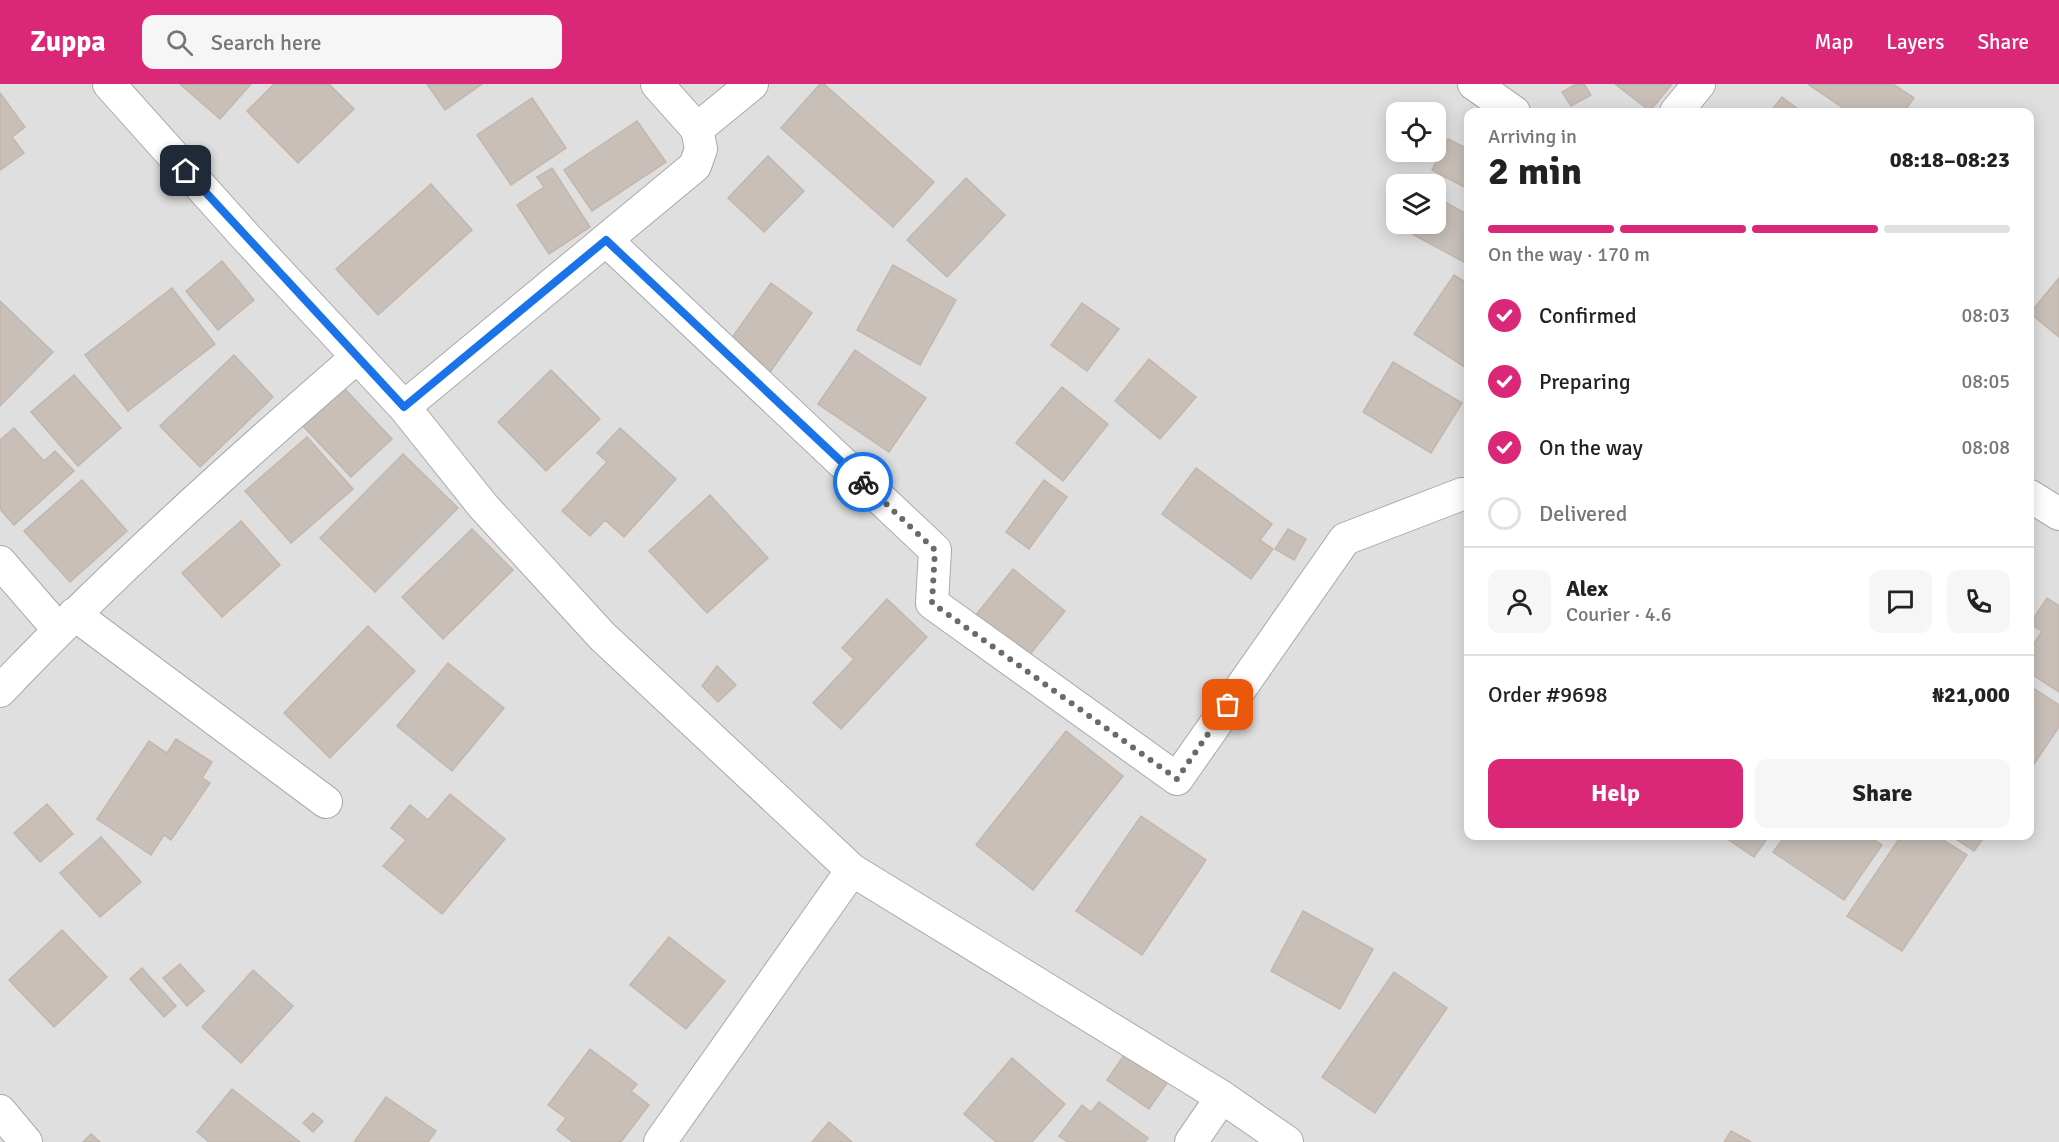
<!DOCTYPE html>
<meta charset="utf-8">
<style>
body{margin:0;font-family:Signika,sans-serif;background:#f6f6f6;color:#222;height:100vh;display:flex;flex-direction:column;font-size:22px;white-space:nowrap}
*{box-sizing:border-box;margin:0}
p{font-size:20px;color:#767676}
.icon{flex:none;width:33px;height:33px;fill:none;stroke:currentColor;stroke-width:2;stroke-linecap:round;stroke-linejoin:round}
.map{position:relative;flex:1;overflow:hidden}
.details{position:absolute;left:1464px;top:24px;width:570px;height:732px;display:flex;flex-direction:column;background:#fff;border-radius:12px;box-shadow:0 3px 15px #0003}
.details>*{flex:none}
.fabs{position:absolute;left:1386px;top:18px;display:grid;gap:12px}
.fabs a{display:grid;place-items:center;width:60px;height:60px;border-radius:12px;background:#fff;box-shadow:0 3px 15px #0003;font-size:30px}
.pin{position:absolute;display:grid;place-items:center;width:51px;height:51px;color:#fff;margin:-26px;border-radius:12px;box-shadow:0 3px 9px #0006}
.courier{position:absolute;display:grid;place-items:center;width:60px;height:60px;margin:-30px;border:4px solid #1a73e8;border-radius:50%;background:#fff;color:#222;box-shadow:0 2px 8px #0007}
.overview em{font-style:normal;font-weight:700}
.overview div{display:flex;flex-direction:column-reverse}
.overview{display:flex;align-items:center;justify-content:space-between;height:102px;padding:0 24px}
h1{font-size:39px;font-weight:700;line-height:45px}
.bar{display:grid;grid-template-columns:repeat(4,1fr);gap:9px 6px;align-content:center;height:72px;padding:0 24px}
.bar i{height:8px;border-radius:4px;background:#e0e0e0}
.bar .on{background:#db2777}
.bar p{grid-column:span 4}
.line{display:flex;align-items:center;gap:15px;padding:0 24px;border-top:2px solid #e0e0e0}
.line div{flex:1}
.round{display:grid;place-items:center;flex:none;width:63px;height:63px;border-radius:12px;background:#f6f6f6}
ol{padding:0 24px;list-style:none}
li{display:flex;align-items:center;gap:18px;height:66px}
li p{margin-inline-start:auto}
li .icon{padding:6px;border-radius:50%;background:#db2777;color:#fff;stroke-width:4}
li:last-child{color:#767676}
li i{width:33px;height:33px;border:3px solid #e0e0e0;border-radius:50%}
.primary-button{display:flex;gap:12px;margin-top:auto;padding:12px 24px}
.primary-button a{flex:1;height:69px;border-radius:12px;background:#db2777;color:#fff;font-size:24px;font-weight:700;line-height:69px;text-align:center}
.primary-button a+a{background:#f6f6f6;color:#222}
header{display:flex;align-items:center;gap:36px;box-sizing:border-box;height:84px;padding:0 30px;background:#db2777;color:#fff}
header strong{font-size:28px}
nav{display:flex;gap:33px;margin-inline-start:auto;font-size:21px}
.search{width:420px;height:54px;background:#f6f6f6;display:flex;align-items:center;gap:15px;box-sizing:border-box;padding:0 21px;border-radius:12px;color:#767676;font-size:22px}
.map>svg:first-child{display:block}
</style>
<header>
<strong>Zuppa</strong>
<div class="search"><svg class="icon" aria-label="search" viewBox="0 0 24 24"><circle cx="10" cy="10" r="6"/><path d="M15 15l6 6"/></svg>Search here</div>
<nav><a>Map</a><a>Layers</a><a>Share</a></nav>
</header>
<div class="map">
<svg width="2059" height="1058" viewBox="0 0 2059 1058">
<rect width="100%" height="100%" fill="#f2efe9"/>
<path fill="#e0dfdf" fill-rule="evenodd" d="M0,0H2059V1058H0ZM1396,28H1436V68H1396ZM1468,28H2030V752H1468ZM1396,100H1436V140H1396Z"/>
<path fill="#c7bfb8" stroke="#c4b6ab" stroke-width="1.5" d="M180,0H251L220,35Z
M274,0H329L354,25L298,79L247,27Z
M427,0H482L445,26Z
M820,0H824L934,98L893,143L781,44Z
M1576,0H1584L1591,11L1571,22L1562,8Z
M1615,0H1672L1650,27Z
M1808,0H1893L1914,14L1904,28H1849Z
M0,9L25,43L12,53L24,69L0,86Z
M1782,13L1802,28H1770Z
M532,14L566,64L511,101L477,51Z
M637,37L666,78L592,127L564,86Z
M1448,55L1468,65V105L1432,86Z
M768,72L804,107L764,148L728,114Z
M552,84L590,143L549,170L517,121L544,103L537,93Z
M966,94L1005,131L947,193L907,156Z
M431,100L472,146L378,231L336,185Z
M1436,113L1468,131V169L1464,178L1401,144L1404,140H1436Z
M222,177L254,216L218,246L186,207Z
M893,181L956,216L920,281L857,246Z
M1454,191L1468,200V285L1414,250Z
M2059,194V253L2030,229Z
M771,199L812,229L768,291L726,262Z
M172,204L215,260L128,327L85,271Z
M0,217L53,268L0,322Z
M1082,219L1119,245L1087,287L1051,261Z
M855,266L926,314L889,368L818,320Z
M234,271L273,313L200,383L160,342Z
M1149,275L1196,313L1160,355L1115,317Z
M1393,278L1462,319L1431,369L1363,328Z
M551,286L600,335L546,387L498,338Z
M74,291L121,344L78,382L31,328Z
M343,303L392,355L351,393L302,341Z
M1062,303L1108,340L1063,397L1016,359Z
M14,344L44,377L55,367L74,387L14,441L0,425V356Z
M620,344L676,395L624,453L605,436L590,452L562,427L607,378L597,369Z
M307,353L353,405L291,459L245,407Z
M403,370L458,424L375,508L320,454Z
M1196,384L1272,440L1260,456L1273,465L1251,495L1162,430Z
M82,396L127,447L70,498L24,447Z
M1044,396L1067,413L1029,465L1006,448Z
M710,411L768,474L707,529L649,467Z
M241,437L280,481L222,533L182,489Z
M472,445L513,486L443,555L402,513Z
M1288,445L1306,455L1294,476L1275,465Z
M1013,485L1065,527L1023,579L971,537Z
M2047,514L2059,522V608L2030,589V566L2042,547L2030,540Z
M887,515L927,553L841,645L813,619L854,575L842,564Z
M368,542L415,587L330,674L284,629Z
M448,579L504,624L452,687L397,642Z
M717,582L736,601L718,618L702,602Z
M2030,602L2059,621V643L2030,686Z
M1066,647L1123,692L1033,806L976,761Z
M176,655L212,678L202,694L210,699L171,756L164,751L151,771L97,735L149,657L167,669Z
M450,710L505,755L442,830L383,782L406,756L391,744L410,721L428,736Z
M47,720L73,750L40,778L14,749Z
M1141,732L1206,776L1142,871L1076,827Z
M1723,752H1769L1754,773Z
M1785,752H1868L1882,761L1844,816L1773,768Z
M1901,752H1937L1967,771L1902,867L1847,832Z
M1951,752H1985L1974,767Z
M101,753L141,798L100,833L60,789Z
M1303,827L1373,865L1340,925L1271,887Z
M62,846L107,893L54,943L9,896Z
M669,853L725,897L686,945L630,901Z
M180,880L204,907L187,922L163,894Z
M142,884L176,922L164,933L130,895Z
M253,886L293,922L241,979L202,943Z
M1394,888L1447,924L1375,1029L1322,993Z
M590,965L637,1000L631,1007L649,1021L621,1058H573L557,1046L566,1034L548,1021Z
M1127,967L1169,996L1149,1025L1107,996Z
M1012,974L1065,1020L1032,1058H996L964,1030Z
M232,1005L300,1058H209L197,1048Z
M386,1013L436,1047L428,1058H354Z
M1099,1018L1148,1054L1145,1058H1068L1059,1052L1082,1021L1091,1028Z
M313,1029L323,1037L313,1048L303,1039Z
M829,1038L852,1058H812Z
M1731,1047L1751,1058H1724Z
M91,1050L100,1058H83Z"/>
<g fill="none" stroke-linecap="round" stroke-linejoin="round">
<g stroke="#a9a9a9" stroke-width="34">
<path id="minor" d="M109,0L245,152L404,323L483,422L602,552L852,786L1222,1013L1287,1058
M1474,0L1514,28
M1676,28L1699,0
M697,45L752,0
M606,156L935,466L932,519L1177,695L1345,455L1462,410
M404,323L695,82L701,65L697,45L657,0
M2030,412L2059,430
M0,478L58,545
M74,530L326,718
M0,607C112,489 234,380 357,273
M0,1027L26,1058
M660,1058L852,786
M1191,1058L1222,1013"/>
</g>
<use href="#minor" stroke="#fff" stroke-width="32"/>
</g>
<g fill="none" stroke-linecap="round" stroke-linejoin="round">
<path stroke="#6b6a68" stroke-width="6" stroke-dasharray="0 10.8" d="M863,398L935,466L932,519L1177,695L1228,621"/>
<path stroke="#1a73e8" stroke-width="8" d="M186,87L404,323L606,156L863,398"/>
</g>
</svg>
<div class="fabs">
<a><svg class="icon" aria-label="locate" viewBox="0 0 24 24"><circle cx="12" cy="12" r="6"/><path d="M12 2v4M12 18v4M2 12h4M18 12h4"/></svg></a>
<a><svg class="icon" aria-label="layers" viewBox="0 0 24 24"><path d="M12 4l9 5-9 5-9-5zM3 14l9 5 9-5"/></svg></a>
</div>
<div class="pin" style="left:1228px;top:621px;background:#ea580c"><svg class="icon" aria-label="bag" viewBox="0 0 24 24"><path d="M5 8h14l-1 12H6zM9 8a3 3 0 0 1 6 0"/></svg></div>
<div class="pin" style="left:186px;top:87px;background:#1f2937"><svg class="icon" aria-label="home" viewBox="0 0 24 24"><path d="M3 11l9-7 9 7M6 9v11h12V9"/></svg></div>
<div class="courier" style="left:863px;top:398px"><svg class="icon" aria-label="bike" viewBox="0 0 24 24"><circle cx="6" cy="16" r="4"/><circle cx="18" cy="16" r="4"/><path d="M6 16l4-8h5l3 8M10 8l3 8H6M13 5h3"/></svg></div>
<section class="details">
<div class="overview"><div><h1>2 min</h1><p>Arriving in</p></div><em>08:18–08:23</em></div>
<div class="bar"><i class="on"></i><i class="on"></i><i class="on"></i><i></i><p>On the way · 170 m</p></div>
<ol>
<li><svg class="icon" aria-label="check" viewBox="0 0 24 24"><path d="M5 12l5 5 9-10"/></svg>Confirmed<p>08:03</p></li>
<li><svg class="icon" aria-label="check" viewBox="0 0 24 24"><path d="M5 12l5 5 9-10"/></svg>Preparing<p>08:05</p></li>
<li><svg class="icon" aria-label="check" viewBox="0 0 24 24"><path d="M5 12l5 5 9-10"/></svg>On the way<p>08:08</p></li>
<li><i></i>Delivered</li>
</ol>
<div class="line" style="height:108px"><a class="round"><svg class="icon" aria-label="person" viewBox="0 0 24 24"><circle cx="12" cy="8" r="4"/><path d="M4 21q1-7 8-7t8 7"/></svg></a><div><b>Alex</b><p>Courier · 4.6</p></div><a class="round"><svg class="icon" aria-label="chat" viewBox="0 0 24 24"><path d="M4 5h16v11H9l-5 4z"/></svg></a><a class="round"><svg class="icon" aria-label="phone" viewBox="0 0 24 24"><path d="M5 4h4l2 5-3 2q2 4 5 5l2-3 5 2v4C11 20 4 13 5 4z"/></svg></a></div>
<div class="line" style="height:78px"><div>Order #9698</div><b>₦21,000</b></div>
<div class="primary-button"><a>Help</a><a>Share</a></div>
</section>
</div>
